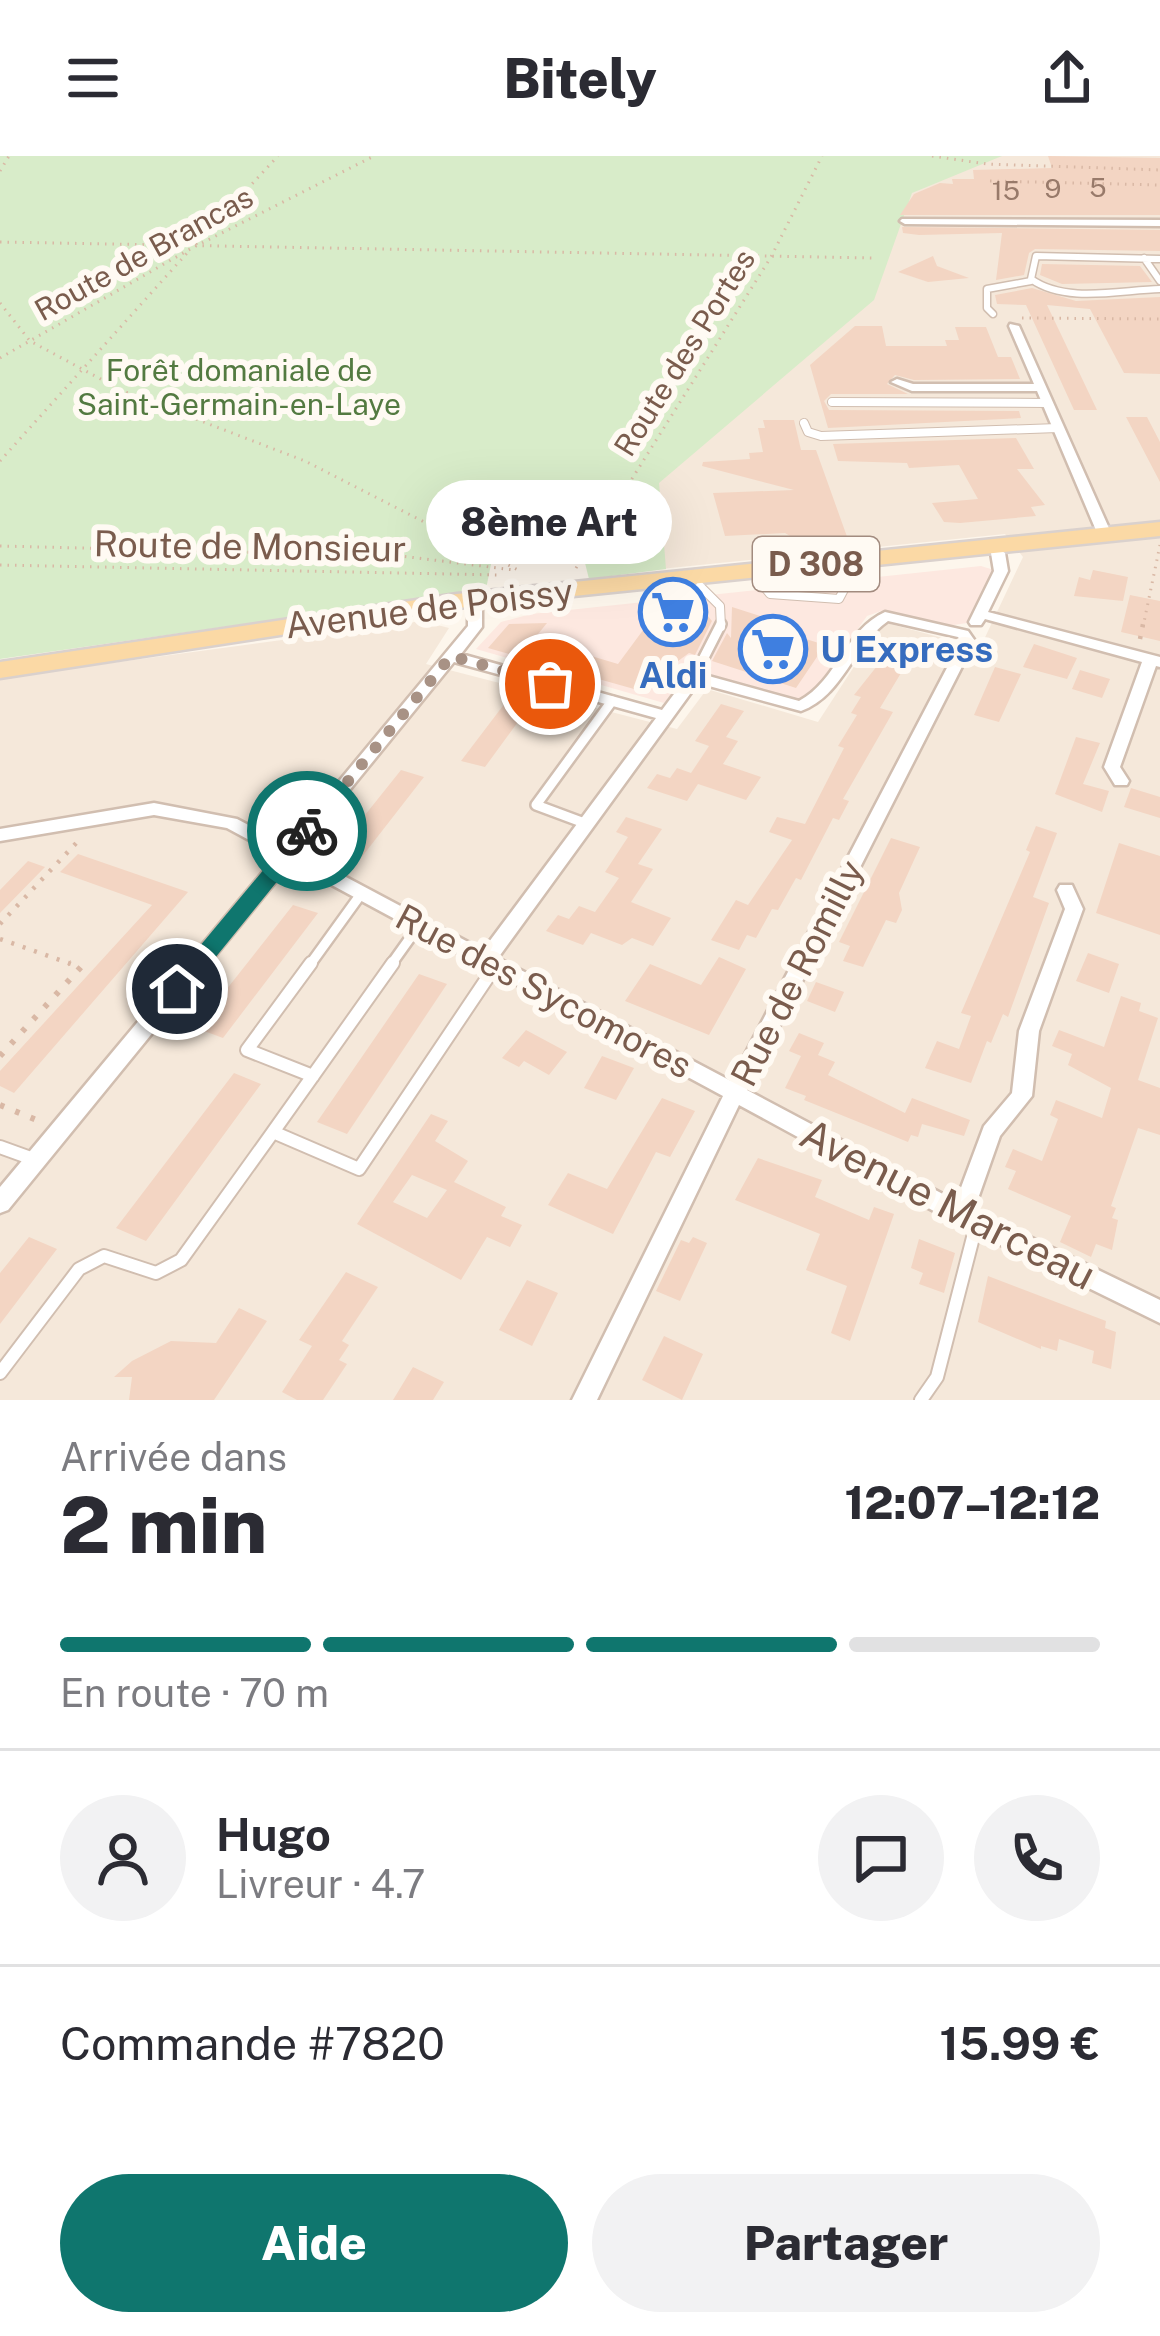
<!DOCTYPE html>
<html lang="fr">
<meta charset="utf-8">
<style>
body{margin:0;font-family:"Public Sans",sans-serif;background:#f2f2f3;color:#2b2b33;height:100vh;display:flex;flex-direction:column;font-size:45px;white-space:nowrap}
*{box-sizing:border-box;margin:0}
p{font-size:39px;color:#7c7c81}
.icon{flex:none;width:66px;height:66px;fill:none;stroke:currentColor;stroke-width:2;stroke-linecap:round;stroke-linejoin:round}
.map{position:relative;height:1244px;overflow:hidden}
.details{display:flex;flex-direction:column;background:#fff;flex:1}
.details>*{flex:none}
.pin{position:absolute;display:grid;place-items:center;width:102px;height:102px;color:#fff;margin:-51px;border:6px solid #fff;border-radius:50%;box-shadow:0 3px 12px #0007}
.courier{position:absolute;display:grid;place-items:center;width:120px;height:120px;margin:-60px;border:9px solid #0f766e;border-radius:50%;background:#fff;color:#222;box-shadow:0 3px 15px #0007}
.bubble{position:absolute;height:84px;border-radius:42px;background:#fff;box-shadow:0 12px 48px #0002;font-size:39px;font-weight:800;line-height:84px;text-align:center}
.head em{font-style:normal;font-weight:800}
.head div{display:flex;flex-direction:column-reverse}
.head{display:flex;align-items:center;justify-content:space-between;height:204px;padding:0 60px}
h1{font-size:78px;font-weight:800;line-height:90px}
.bar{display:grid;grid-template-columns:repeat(4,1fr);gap:18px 12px;align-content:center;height:144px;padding:0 60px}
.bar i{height:15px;border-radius:9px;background:#e1e1e2}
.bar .active{background:#0f766e}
.bar p{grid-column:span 4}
.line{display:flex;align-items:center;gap:30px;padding:0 60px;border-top:3px solid #e1e1e2}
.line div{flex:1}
.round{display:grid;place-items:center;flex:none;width:126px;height:126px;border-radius:63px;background:#f2f2f3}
.action{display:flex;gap:24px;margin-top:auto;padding:24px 60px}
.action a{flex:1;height:138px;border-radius:72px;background:#0f766e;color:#fff;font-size:48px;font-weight:800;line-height:138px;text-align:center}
.action a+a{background:#f2f2f3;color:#2b2b33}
header{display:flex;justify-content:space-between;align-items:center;height:156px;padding:0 60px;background:#fff;font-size:54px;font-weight:800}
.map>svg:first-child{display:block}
</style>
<header><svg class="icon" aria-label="menu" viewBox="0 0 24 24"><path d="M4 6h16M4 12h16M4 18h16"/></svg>Bitely<svg class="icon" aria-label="share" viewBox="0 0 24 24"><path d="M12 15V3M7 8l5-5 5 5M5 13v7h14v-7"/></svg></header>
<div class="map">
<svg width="1160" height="1244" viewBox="0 0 1160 1244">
<rect width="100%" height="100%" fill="#fdf6ec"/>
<path fill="#f5e8da" d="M972,0H1160V1244H0V522L422,465L449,472L426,508L677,573L707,533L818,566L883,466L980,492L1023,401L1005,378L611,418L617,349L894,27Z"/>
<path fill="#fde8e0" d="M981,410L994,414L967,467L947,470L881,455L867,460L809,542L794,543L692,513L664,547L476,493L501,466L531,458Z"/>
<path fill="#d8ecc9" d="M0,0H1002L912,37L874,144L659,327L666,413L589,423L583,399L491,408L486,433L0,503Z"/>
<path fill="#f3d5c3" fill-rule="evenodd" d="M1048,0L1160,2V59H900L914,38L940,27L953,28L952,23H974L973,14L1052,12Z
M902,71L1160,74V95L1035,93L1029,97L1024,119L996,124L1002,77L919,79L903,77Z
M933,100L937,110L969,122L928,126L898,116Z
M1042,108L1140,110L1152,126L1062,128L1040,119Z
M1032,132L1076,145L1160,141V218L1124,217L1090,153L1047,149L1097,254H1074L1026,149L997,148L995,139Z
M855,170H882L886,190H947L945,184H959L955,171H986L998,201H1011L1020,223L914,224L895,219L887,228L908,238H831L824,245L829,254L1019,255L1021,262L828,272L810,209Z
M1126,261H1147L1160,286V326Z
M763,264H794L801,294H816L850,389L829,390L827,382L795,383L785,377L725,380L713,337L794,334L702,310L703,306L750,303L749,297L763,296L758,272H765Z
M1016,282L1034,313H1017L1045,349L1031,351L1036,360L960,367L944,366L932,347L978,343L959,309L909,312L907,307L838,305L833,288Z
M1093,414L1128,421L1123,445L1074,440L1079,421L1090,424Z
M1130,439L1160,445V485L1121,476Z
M666,443L703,454L712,465L695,499L689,497L674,508L656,503L634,533L488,492L509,468L547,467L534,483L618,508Z
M732,451L773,464L771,472L825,489L796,532L712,505L727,477L731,482Z
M1034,488L1077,502L1067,523L1023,511Z
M881,505L904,512L880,552L893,556L843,643L849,645L839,664L833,662L801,724L796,722L778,754L772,753L756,782L747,779L739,794L711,784L736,744L748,749L792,684L769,676L777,661L805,668L844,592L838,590L857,559L851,557L861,541L854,539Z
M995,511L1021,518L999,566L974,559Z
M1080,514L1110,523L1102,542L1072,533Z
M515,534L537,540L485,611L461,605Z
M721,548L744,555L726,581L738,585L723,608L761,621L746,644L698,628L687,645L647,632L657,618L670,622L677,612L691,617L709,590L695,585Z
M1076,581L1100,587L1083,628L1109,635L1102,656L1055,638Z
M401,614L424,621L361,702L337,694Z
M1131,632L1160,641V662L1124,651Z
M626,661L662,673L638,708L653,713L631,746L671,762L653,790L632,782L622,789L591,777L583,789L546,775L558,759L569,763L579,750L595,756L619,722L605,716L628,681L616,676Z
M1036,670L1057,677L1033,741L1049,747L1008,861L1003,858L991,887L987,885L971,927L925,912L937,885L959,893L971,860L961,857L1030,696L1026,694Z
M891,682L920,691L899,737L902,754L896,767L886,764L863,811L843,805L850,790L839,786Z
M1119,687L1160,700V779L1096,757Z
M78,698L188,736L14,937L0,930V915L152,749L60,716Z
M28,705L45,711L0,757V734Z
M293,749L318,757L223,882L196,872Z
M1088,797L1119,808L1109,837L1076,825Z
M719,801L746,813L709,879L625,845L650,808L701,829Z
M419,818L447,828L347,978L317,966Z
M816,826L844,836L835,856L807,845Z
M1121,840L1141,847L1139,855L1158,862L1138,924L1160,932V979L1138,972L1111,1050L1116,1052L1112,1062L1118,1064L1112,1094L1096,1088L1091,1101L1060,1086L1071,1060L1008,1033L1016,1015L1005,1011L1013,993L1042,1005L1058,963L1050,959L1056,944L1102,962L1111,932L1068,909L1072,898L1052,890L1059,874L1104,891Z
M526,874L567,896L549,919L524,905L519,911L502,902Z
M799,877L824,887L818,899L835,906L828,919L905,957L912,942L970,964L964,980L922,968L918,981L911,979L908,986L804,944L806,940L785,932L801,900L789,895Z
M602,900L634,912L616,944L584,932Z
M234,917L261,928L146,1085L116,1072Z
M662,942L695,955L670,1001L656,996L613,1078L548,1049L568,1017L607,1033Z
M431,958L448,965L435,985L468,1005L454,1026L506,1051L501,1060L522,1069L510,1091L487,1081L461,1124L357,1068ZM412,1019L447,1034L427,1062L393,1046Z
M758,1002L822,1024L815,1041L869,1064L874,1051L894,1058L850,1185L831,1177L847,1130L806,1114L820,1078L735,1044Z
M29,1081L57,1093L0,1168V1117Z
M693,1081L707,1087L680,1145L656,1135L681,1084L689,1087Z
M919,1083L955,1097L944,1137L919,1128L923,1117L911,1112Z
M346,1116L378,1131L342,1185L349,1189L339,1204L347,1208L323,1244H297L282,1236L312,1190L299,1184Z
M988,1120L1106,1165L1105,1172L1116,1176L1111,1213L1092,1207L1094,1195L1059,1183L1057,1195L1041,1190V1193L978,1166Z
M527,1124L558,1137L532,1190L499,1174Z
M239,1152L267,1165L214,1244H129L132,1221H114L132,1205L171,1185L216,1187Z
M664,1180L703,1198L682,1244L642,1224Z
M413,1211L444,1226L433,1244H393Z"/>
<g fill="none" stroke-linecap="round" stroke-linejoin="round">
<g stroke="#d1beb0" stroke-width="9">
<path id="lane-far3" d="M1144,102L1160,125
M1160,103L1036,100L1031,123C1066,148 1120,134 1160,133
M993,158L987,152V133L1031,125"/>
</g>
<g stroke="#d1beb0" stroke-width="10">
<path id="lane-far2" d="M832,246L1047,247
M804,267L808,276L821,280L1058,272
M758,423L770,438L839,443L848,426L841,414
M700,430L720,450L721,471"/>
</g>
<g stroke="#d1beb0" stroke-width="14">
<path id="lane-far1" d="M694,521L721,468
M587,668L536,649L612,545
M309,810L361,738
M390,810L420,768"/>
</g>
<g stroke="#d1beb0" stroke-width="16">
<path id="lane" d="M311,807L247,894L313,920
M393,807L273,976L359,1013L496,809
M0,991L36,1004
M0,1217L79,1113L104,1100L156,1117L181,1104L273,976
M921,1244L937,1221L977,1066"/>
</g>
<g stroke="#d1beb0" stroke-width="5">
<path id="street" d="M902,63L1160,64V70L905,68L900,65Z
M1010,168L1019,170L1112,379L1110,382L1105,383L1098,379L1037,235H912L891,226L897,223L913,228H1034L1009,170Z
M998,393L1005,397L1008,415L988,456L1160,501V511L1156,510L1120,611L1129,625L1127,629H1115L1104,611L1142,506L985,463L981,469H971L969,466L994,415L991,397Z
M475,449L482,453V471L461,498L662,554L689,518L694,516L799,545C838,524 845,474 885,456L968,475L975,485L747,934L956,1045L984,970L1012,937L1019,875L1065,753L1057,734L1060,729H1072L1083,753L1039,875L1032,940L1000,980L974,1054L1160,1144V1167L954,1066L739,949L597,1244H572L723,940L291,707L8,1054L0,1057V1031L277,699L227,672L154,659L0,685V673L154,647L237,663L286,689L468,470V453ZM888,465L958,481L961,485L731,925L498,802L698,527L801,555C844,539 852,490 888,465ZM454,506L656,562L483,794L299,696Z"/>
</g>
<g stroke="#dad1cd" stroke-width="5">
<path id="primary" d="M1160,366V380L457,452L0,522V506L457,438Z"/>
</g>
<path stroke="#d9b8a5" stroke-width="3" stroke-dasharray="1.5 6" stroke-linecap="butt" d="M932,0L987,8L1160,14
M0,15L9,0
M990,25L1160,29
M0,86L874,102
M196,88L278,0
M0,147L30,185L123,235L305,305L520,415
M1022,162L1160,163
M0,202L192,92L374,0
M0,305L188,96
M0,390L401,400L514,414
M498,400L588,391
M0,409L499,419
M576,412L771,101L822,0
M1143,471L1160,389"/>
<path stroke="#d9b8a5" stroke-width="4.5" stroke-dasharray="3 9" stroke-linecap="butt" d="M1140,483L1143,468
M0,768L80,683
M0,783L77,810"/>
<path stroke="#d9b8a5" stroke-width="6" stroke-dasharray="4.5 12" stroke-linecap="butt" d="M0,900L81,811L69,807
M0,949L39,965"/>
<use href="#lane-far3" stroke="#fff" stroke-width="6"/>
<use href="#lane-far2" stroke="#fff" stroke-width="8"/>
<use href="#lane-far1" stroke="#fff" stroke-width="9"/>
<use href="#lane" stroke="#fff" stroke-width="12"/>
<use href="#street" fill="#fff" fill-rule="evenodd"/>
<use href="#primary" fill="#fbd9a5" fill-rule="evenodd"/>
</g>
<path fill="#0f766e" d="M307,668L314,670V680L185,839H169V827L300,670Z"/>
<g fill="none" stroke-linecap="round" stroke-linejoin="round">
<path stroke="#a89285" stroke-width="12" stroke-dasharray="0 21.6" d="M307,675L451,500L550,528"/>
</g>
<defs>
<g id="supermarket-ring" transform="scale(3.45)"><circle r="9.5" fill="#fffaf3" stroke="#3f7fe0" stroke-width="1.5"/><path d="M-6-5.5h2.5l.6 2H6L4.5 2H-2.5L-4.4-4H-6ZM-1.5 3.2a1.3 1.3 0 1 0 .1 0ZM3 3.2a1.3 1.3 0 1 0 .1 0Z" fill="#3f7fe0"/></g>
</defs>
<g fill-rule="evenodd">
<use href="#supermarket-ring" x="673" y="456"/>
<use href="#supermarket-ring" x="773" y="493"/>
</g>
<g text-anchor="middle" stroke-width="12" stroke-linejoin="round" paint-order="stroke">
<g font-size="27" fill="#987a6a">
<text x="1098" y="41">5</text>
<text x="1053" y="42">9</text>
<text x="1006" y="44">15</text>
</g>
<g font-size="30" fill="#7a5c4d" stroke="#fffaf3">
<text transform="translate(144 98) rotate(-29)" y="10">Route de Brancas</text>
<text transform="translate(685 197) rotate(-58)" y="10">Route des Portes</text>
</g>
<g font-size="30" fill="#537a41" stroke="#fffaf3">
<text x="239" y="225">Forêt domaniale de<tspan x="239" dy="34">Saint-Germain-en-Laye</tspan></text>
</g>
<rect fill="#fffaf3" stroke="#a28b7f" stroke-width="3" x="753" y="381" width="126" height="54" rx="9"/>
<g font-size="33" font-weight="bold" fill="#7a5c4d">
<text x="816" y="420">D 308</text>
</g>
<g font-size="36" fill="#7a5c4d" stroke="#fffaf3">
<text transform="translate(250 390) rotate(1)" y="13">Route de Monsieur</text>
<text transform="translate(429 452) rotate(-7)" y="13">Avenue de Poissy</text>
<text transform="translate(797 817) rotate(-63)" y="13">Rue de Romilly</text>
<text transform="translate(544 835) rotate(28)" y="13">Rue des Sycomores</text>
</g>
<g font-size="36" font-weight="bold" fill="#366cbe" stroke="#fffaf3" text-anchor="start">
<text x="820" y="506">U Express</text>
<text x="673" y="532" text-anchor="middle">Aldi</text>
</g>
<g font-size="42" fill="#7a5c4d" stroke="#fffaf3">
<text transform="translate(948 1048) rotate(27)" y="15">Avenue Marceau</text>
</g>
</g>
</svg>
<div class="pin" style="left:550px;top:528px;background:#ea580c"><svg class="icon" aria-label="bag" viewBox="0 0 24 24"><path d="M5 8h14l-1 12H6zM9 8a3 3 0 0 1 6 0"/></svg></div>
<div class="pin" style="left:177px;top:833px;background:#1f2937"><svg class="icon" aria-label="home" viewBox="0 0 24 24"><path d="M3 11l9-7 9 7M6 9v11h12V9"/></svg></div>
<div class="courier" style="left:307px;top:675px"><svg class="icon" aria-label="bike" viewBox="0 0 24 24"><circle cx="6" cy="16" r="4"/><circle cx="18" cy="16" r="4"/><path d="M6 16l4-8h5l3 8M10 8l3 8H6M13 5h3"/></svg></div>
<div class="bubble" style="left:426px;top:324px;width:246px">8ème Art</div>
</div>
<section class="details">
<div class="head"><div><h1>2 min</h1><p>Arrivée dans</p></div><em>12:07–12:12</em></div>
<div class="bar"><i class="active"></i><i class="active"></i><i class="active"></i><i></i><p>En route · 70 m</p></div>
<div class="line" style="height:216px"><a class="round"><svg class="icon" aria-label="person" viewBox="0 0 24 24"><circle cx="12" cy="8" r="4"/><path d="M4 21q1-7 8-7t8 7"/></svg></a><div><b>Hugo</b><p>Livreur · 4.7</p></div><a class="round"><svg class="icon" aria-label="chat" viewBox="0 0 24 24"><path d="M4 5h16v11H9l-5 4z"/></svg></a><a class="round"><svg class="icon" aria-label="phone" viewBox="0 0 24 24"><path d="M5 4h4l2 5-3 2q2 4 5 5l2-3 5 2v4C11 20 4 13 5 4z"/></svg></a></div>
<div class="line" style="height:156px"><div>Commande #7820</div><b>15.99 €</b></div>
<div class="action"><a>Aide</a><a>Partager</a></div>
</section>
